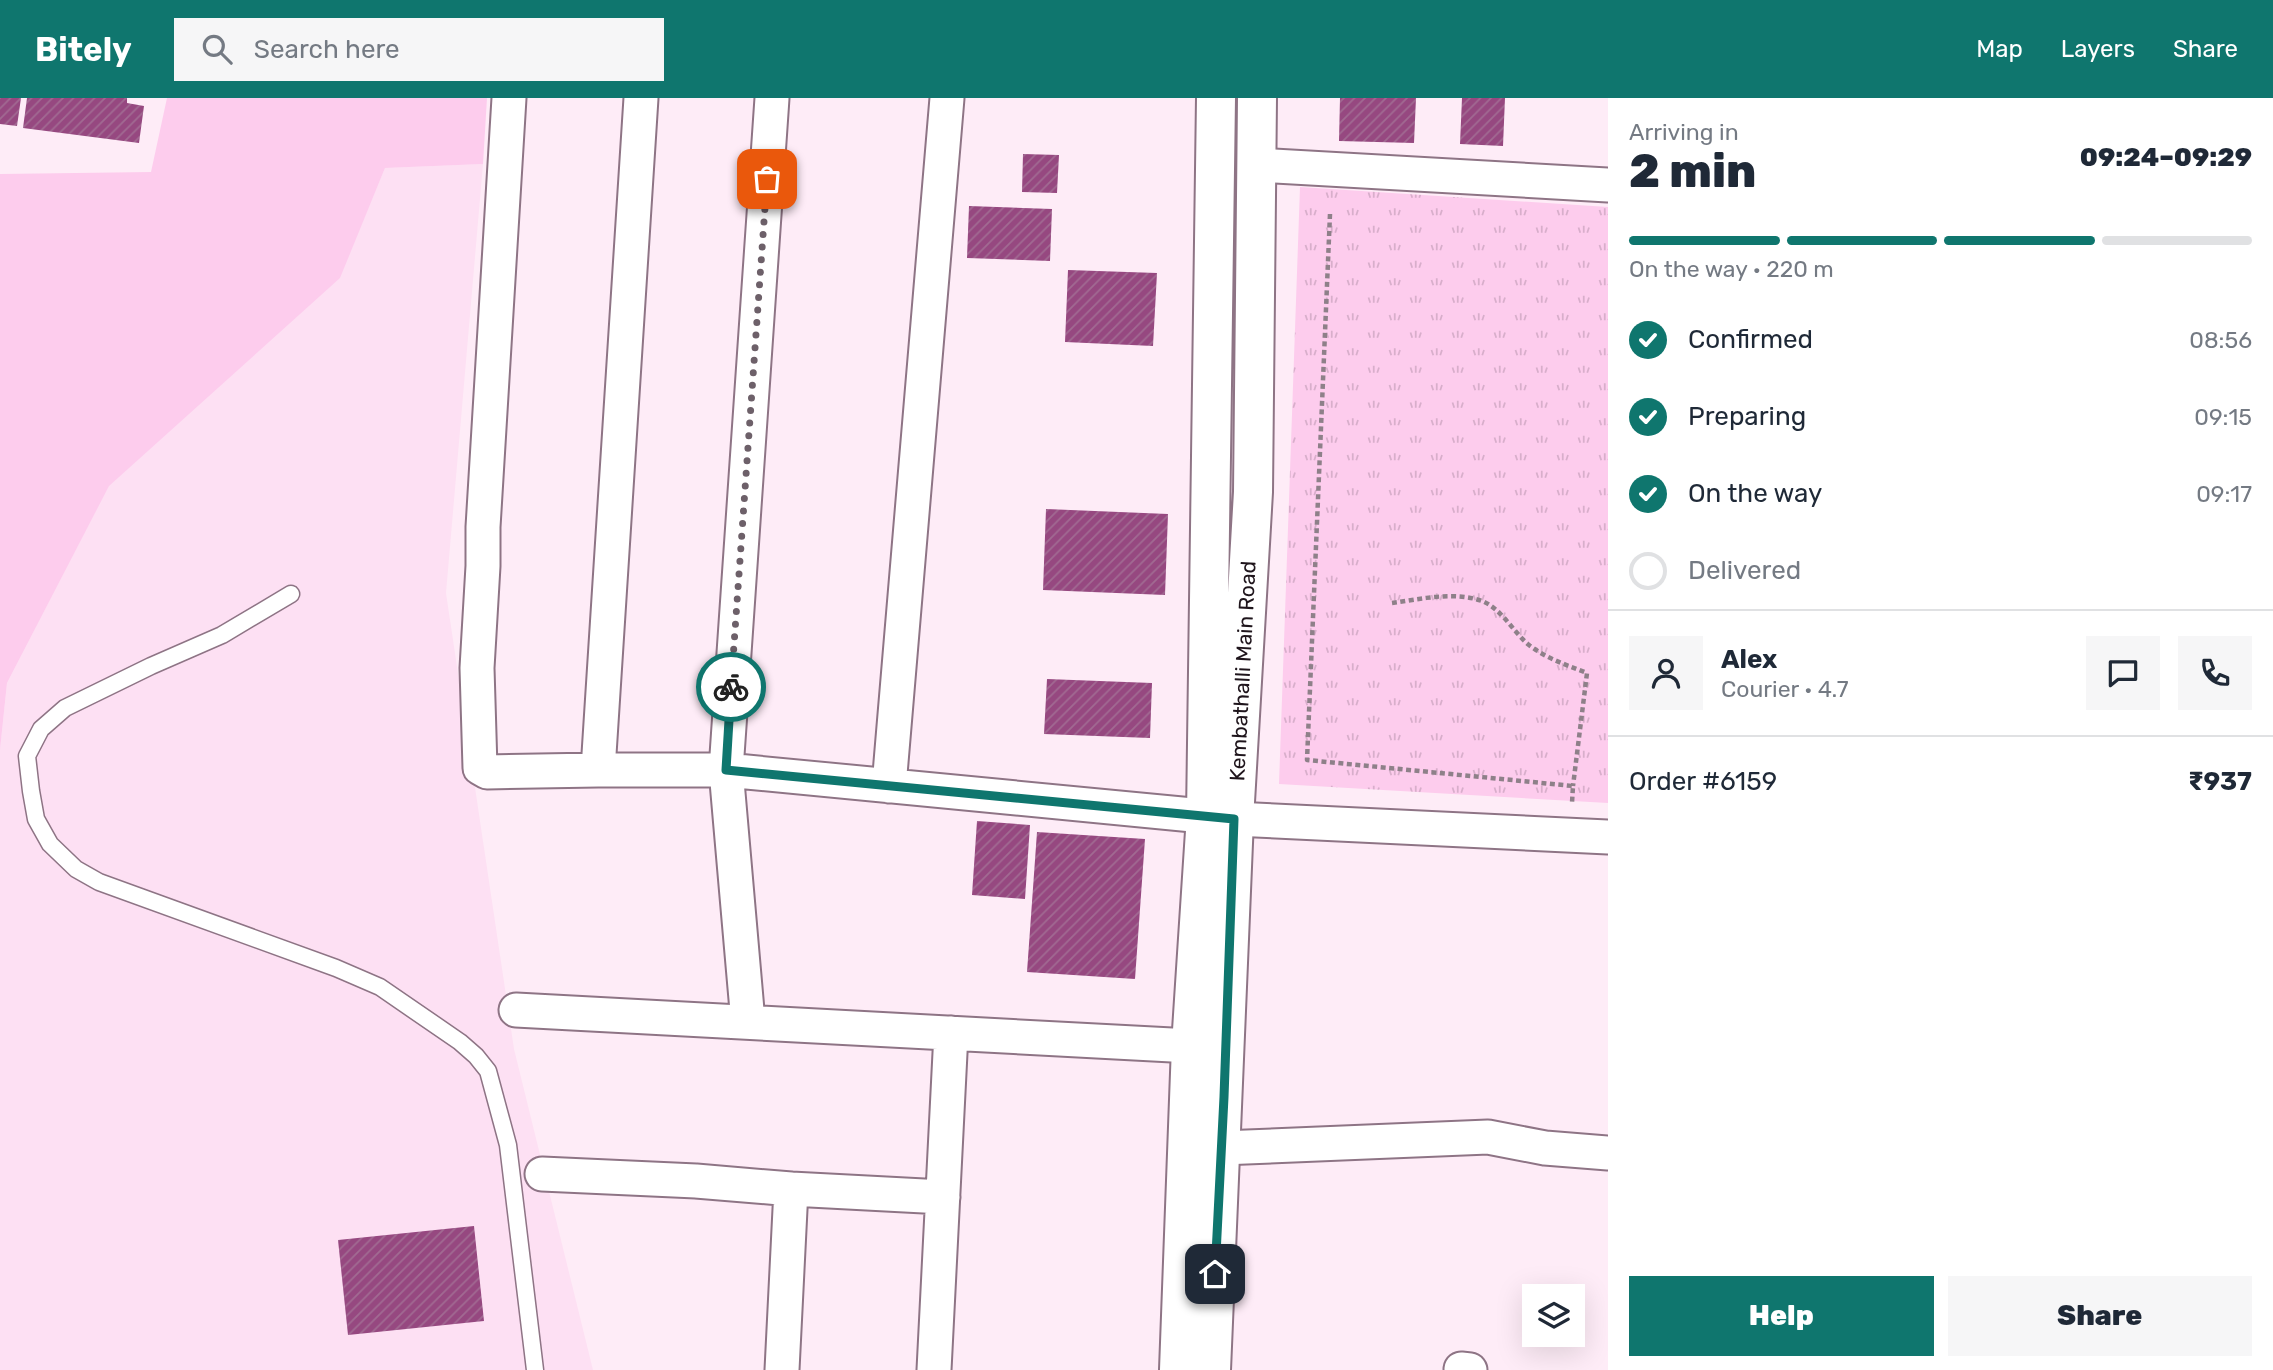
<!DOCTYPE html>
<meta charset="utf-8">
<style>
body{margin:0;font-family:Rubik,sans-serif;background:#f6f6f7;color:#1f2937;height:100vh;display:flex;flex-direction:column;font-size:26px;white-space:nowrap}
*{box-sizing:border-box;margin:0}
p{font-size:23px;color:#747a83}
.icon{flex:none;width:38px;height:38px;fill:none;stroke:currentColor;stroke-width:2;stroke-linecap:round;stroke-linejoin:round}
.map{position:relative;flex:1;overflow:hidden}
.drawer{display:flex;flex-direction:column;background:#fff;width:665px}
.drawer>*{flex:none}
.fabs{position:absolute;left:1522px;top:1186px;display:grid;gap:14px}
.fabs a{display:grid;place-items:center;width:63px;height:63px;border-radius:0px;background:#fff;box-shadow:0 7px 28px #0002;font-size:35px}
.pin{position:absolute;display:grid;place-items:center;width:60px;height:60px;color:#fff;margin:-30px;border-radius:14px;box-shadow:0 4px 10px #0006}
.courier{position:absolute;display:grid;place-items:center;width:70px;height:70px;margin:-35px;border:5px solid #0f766e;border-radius:50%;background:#fff;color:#222;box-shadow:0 2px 9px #0007}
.head em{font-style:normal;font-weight:800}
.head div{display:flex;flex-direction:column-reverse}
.head{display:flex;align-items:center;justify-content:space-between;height:119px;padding:0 21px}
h1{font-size:46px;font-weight:800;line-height:52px}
.bar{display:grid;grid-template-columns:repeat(4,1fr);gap:10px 7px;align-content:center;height:84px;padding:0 21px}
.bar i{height:9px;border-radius:5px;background:#e0e1e3}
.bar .selected{background:#0f766e}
.bar p{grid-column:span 4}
.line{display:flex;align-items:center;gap:18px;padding:0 21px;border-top:2px solid #e0e1e3}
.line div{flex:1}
.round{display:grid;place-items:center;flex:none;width:74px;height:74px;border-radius:0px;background:#f6f6f7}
ol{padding:0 21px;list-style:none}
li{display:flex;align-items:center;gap:21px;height:77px}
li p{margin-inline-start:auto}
li .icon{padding:7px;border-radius:50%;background:#0f766e;color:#fff;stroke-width:4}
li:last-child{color:#747a83}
li i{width:38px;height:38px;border:4px solid #e0e1e3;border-radius:50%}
.action{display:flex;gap:14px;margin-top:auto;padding:14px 21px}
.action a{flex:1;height:80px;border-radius:0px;background:#0f766e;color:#fff;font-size:28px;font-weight:800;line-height:80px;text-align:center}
.action a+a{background:#f6f6f7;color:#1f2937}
header{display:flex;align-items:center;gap:42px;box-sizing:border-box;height:98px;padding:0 35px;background:#0f766e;color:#fff}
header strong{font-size:33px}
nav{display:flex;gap:38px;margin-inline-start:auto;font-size:24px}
.search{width:490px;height:63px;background:#f6f6f7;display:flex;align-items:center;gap:18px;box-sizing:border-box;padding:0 24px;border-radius:0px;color:#747a83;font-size:26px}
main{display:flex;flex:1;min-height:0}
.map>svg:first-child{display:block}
</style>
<header>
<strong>Bitely</strong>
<div class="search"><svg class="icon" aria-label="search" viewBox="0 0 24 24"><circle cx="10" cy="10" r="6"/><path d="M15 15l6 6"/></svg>Search here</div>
<nav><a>Map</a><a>Layers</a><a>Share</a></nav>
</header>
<main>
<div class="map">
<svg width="1608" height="1272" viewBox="0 0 1608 1272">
<defs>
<pattern id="park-tufts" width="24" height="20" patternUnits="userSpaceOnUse" patternTransform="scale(1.75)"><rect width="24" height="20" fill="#fdcced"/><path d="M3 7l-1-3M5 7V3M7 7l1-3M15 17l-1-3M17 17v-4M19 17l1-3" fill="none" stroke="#d8aecb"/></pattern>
<pattern id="building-hatch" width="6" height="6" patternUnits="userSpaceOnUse" patternTransform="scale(1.75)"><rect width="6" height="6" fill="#964880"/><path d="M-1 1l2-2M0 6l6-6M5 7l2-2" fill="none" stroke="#a16a92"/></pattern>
</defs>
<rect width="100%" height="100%" fill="#feecf7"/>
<path fill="#fde0f3" d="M483,66L446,495L514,951L593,1272H0V652L7,585L109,387L339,180L385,70Z"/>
<path fill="#fdcced" d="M167,0H487L483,66L385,70L340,180L109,388L7,585L0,652V76L151,74Z"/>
<path fill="url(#park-tufts)" d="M1300,89L1608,109V705L1279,686Z"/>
<path fill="url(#building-hatch)" d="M0,0H21L17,28L0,26Z
M27,0H127V5L144,8L139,45L23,30Z
M1340,0H1416L1414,45L1339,43Z
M1462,0H1505L1503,48L1460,46Z
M1023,56L1059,57L1057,95L1022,94Z
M969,108L1052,111L1050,163L967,160Z
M1068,172L1157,175L1153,248L1065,244Z
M1046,411L1168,416L1165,497L1043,492Z
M1047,581L1152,585L1150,640L1044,636Z
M977,723L1030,727L1025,801L972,797Z
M1037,734L1145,741L1135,881L1027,874Z
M474,1128L484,1223L348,1237L338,1142Z"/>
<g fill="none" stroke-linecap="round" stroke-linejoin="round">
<g stroke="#8e7485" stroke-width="19">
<path id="lane" d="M291,496L222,537L151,568L65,610L41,631L27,658L31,693L36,721L50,746L76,771L99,784L336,870L380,889L460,944L476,958L488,973L508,1047L535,1272"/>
</g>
<g stroke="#8e7485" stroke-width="37">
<path id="street" d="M509,0L483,429V468L477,570L480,670L487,674L598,672
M641,0L598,672H726L1234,721L1608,739
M1257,67L1608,87
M889,688L947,0
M516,912L1191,948
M748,924L726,672L772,0
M1221,1050L1488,1039L1545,1050L1608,1055
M542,1076L696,1083L791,1091
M1461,1271L1470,1272
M782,1272L791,1091L943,1099
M934,1272L951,935"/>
</g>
<g stroke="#8e7485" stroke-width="42">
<path id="secondary" d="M1179,1272L1191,948L1206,718L1216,0
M1211,1272L1234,721L1253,394L1257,0"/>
</g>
<path stroke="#8e8089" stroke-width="4.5" stroke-dasharray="5 3.5" stroke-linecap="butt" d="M1330,116L1307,662L1573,688L1572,705
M1392,505C1421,501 1454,493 1482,503C1502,511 1513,534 1529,547C1547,561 1567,567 1587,575L1573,688"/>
<use href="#lane" stroke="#fff" stroke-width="16"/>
<use href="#street" stroke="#fff" stroke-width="33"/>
<use href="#secondary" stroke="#fff" stroke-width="38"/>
</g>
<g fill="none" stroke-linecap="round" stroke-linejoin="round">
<path stroke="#6d6069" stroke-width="7" stroke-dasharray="0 12.6" d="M731,589L767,81"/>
<path stroke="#0f766e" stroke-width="9" d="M731,589L726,672L1234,721L1224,999L1215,1176"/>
</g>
<g text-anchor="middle" stroke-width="7" stroke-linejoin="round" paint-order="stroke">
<g font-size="21" fill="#1f151c" stroke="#fff">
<text transform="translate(1243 573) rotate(-87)" y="7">Kembathalli Main Road</text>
</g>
</g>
</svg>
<div class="fabs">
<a><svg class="icon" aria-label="layers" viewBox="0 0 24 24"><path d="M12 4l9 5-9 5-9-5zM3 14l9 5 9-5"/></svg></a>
</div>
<div class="pin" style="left:767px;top:81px;background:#ea580c"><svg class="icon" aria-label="bag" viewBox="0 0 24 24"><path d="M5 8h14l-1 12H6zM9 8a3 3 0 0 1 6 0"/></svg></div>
<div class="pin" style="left:1215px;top:1176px;background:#1f2937"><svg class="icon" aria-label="home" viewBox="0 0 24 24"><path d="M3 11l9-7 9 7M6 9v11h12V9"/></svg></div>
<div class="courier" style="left:731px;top:589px"><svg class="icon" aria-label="bike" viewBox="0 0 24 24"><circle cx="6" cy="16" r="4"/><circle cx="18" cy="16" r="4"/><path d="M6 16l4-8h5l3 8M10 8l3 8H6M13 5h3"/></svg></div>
</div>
<section class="drawer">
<div class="head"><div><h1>2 min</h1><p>Arriving in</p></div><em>09:24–09:29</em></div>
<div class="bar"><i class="selected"></i><i class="selected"></i><i class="selected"></i><i></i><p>On the way · 220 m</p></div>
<ol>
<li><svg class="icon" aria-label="check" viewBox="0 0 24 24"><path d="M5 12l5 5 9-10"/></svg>Confirmed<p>08:56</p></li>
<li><svg class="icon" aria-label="check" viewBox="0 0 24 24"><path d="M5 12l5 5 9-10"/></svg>Preparing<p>09:15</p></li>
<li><svg class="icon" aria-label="check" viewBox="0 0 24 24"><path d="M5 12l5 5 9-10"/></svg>On the way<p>09:17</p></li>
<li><i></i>Delivered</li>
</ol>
<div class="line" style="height:126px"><a class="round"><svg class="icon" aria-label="person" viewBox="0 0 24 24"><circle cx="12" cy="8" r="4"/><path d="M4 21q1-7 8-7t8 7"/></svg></a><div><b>Alex</b><p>Courier · 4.7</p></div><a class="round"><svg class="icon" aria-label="chat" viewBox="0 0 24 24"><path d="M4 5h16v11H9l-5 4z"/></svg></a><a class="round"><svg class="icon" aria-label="phone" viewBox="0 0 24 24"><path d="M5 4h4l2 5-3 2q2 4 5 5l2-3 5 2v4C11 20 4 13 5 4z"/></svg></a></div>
<div class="line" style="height:91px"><div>Order #6159</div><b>₹937</b></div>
<div class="action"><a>Help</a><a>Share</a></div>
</section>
</main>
